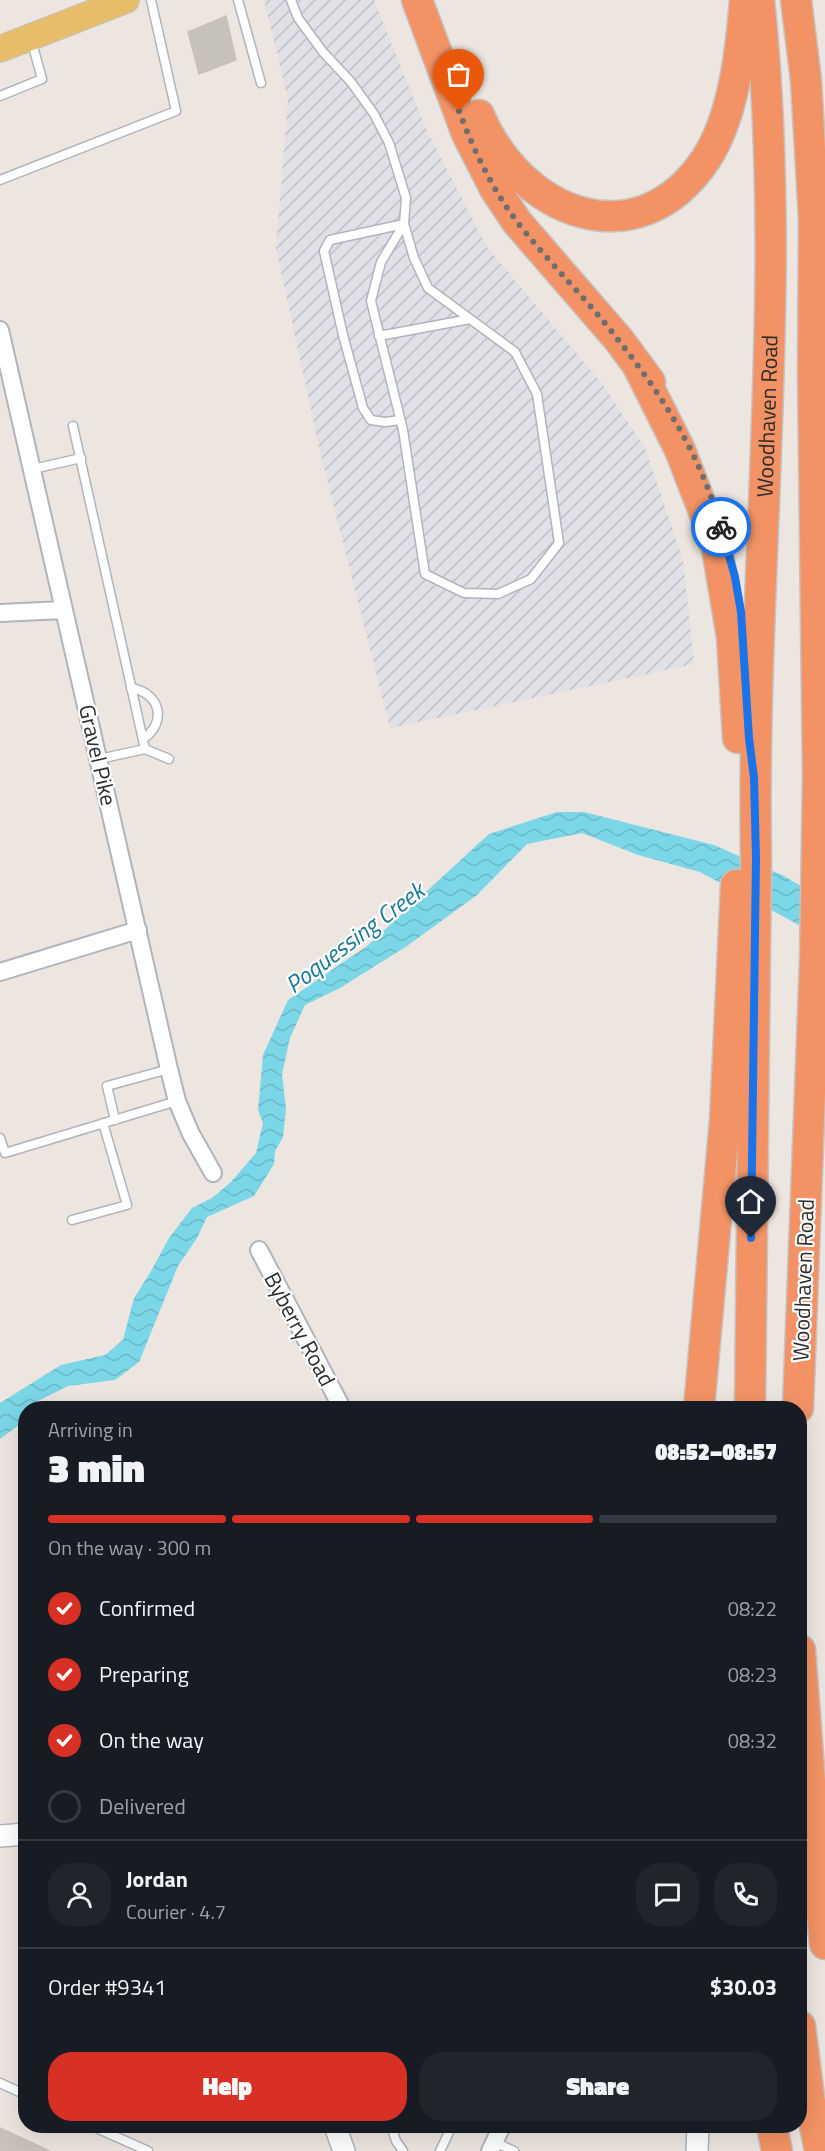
<!DOCTYPE html>
<meta charset="utf-8">
<style>
body{margin:0;font-family:"Titillium Web",sans-serif;background:#20242c;color:#f1f3f6;height:100vh;display:flex;flex-direction:column;font-size:22px;white-space:nowrap}
*{box-sizing:border-box;margin:0}
p{font-size:20px;color:#9ea1a6}
.icon{flex:none;width:33px;height:33px;fill:none;stroke:currentColor;stroke-width:2;stroke-linecap:round;stroke-linejoin:round}
.map{position:relative;flex:1;overflow:hidden}
.details{position:absolute;left:18px;top:1401px;width:789px;height:732px;display:flex;flex-direction:column;background:#171b24;border-radius:24px;box-shadow:0 6px 24px #0002}
.details>*{flex:none}
.pin{position:absolute;display:grid;place-items:center;width:51px;height:51px;color:#fff;margin:-62px -26px;border-radius:50% 50% 50% 0;rotate:-45deg;box-shadow:0 0 6px #0007}
.pin .icon{rotate:45deg}
.courier{position:absolute;display:grid;place-items:center;width:60px;height:60px;margin:-30px;border:4px solid #1a73e8;border-radius:50%;background:#fff;color:#222;box-shadow:0 2px 8px #0007}
.summary em{font-style:normal;font-weight:800}
.summary div{display:flex;flex-direction:column-reverse}
.summary{display:flex;align-items:center;justify-content:space-between;height:102px;padding:0 30px}
h1{font-size:39px;font-weight:800;line-height:45px}
.bar{display:grid;grid-template-columns:repeat(4,1fr);gap:9px 6px;align-content:center;height:72px;padding:0 30px}
.bar i{height:8px;border-radius:4px;background:#363941}
.bar .selected{background:#d93025}
.bar p{grid-column:span 4}
.line{display:flex;align-items:center;gap:15px;padding:0 30px;border-top:2px solid #363941}
.line div{flex:1}
.round{display:grid;place-items:center;flex:none;width:63px;height:63px;border-radius:24px;background:#20242c}
ol{padding:0 30px;list-style:none}
li{display:flex;align-items:center;gap:18px;height:66px}
li p{margin-inline-start:auto}
li .icon{padding:6px;border-radius:50%;background:#d93025;color:#fff;stroke-width:4}
li:last-child{color:#9ea1a6}
li i{width:33px;height:33px;border:3px solid #363941;border-radius:50%}
.action{display:flex;gap:12px;margin-top:auto;padding:12px 30px}
.action a{flex:1;height:69px;border-radius:24px;background:#d93025;color:#fff;font-size:24px;font-weight:800;line-height:69px;text-align:center}
.action a+a{background:#20242c;color:#f1f3f6}
.map>svg:first-child{display:block}
</style>
<div class="map">
<svg width="825" height="2151" viewBox="0 0 825 2151">
<defs>
<pattern id="industrial-furrows" width="10" height="10" patternUnits="userSpaceOnUse" patternTransform="scale(1.5)"><rect width="10" height="10" fill="#e1e0e6"/><path d="M-1 1l2-2M0 10L10 0M9 11l2-2" fill="none" stroke="#c1c0c6"/></pattern>
<pattern id="water-waves" width="16" height="10" patternUnits="userSpaceOnUse" patternTransform="scale(1.5)"><rect width="16" height="10" fill="#7bd6e7"/><path d="M0 5q4-4 8 0t8 0" fill="none" stroke="#6bb8c6"/></pattern>
</defs>
<rect width="100%" height="100%" fill="#ede6e0"/>
<path fill="url(#industrial-furrows)" d="M264,0H374L425,127L487,247L603,385L645,448L683,560L694,664L390,728L320,452L276,248L288,99Z"/>
<path fill="url(#water-waves)" d="M557,812H584L714,845L782,875L825,900V939L700,872L638,855L582,833L527,844L477,895L407,946L340,988L305,1005L290,1038L282,1074L286,1109L283,1137L275,1151L274,1164L254,1196L207,1217L197,1238L178,1266L139,1362L115,1380L68,1386L34,1403L31,1408H26L23,1422L0,1439V1403L61,1365L105,1355L123,1340L134,1298L150,1273L169,1238L192,1208L212,1198L231,1182L256,1153L263,1123L258,1110L263,1055L288,1000L367,946L489,834Z"/>
<path fill="#c6c1bb" stroke="#c9c2ba" stroke-width="1.5" d="M226,16L236,60L199,74L188,32Z
M0,2128L50,2151H0Z"/>
<g fill="none" stroke-linecap="round" stroke-linejoin="round">
<g stroke="#b0b4bc" stroke-width="11">
<path id="service" d="M238,0L261,83
M291,0L298,18L323,52L351,82L374,114L389,143L406,198L404,224L414,258L428,288L515,352L537,394L559,543L531,579L498,594L464,593L425,574L403,430L371,301L381,262L404,224
M0,96L42,79L31,39
M0,180L176,111L151,0
M379,336L470,319
M400,420L385,422L371,420L363,408L343,335L324,251L330,240L404,224
M73,426L145,749L99,759
M33,469L81,458
M131,688C161,693 167,723 143,739
M145,749L169,759
M115,1120L107,1086L169,1069
M0,1138L5,1153L177,1101
M72,1220L127,1205L103,1123
M0,2083L26,2095
M92,2126L148,2151
M391,2126L396,2141L403,2151
M494,2142L514,2151
M440,2151L452,2126"/>
</g>
<g stroke="#b0b4bc" stroke-width="20">
<path id="minor" d="M0,330L169,1069L177,1101L191,1134L213,1173
M0,613L64,610
M0,972L138,930
M259,1250L342,1408
M490,2151L502,2126"/>
</g>
<g stroke="#b0b4bc" stroke-width="24">
<path id="tertiary" d="M0,1836L26,1834
M335,2126L344,2151
M697,2151L698,2126"/>
</g>
<g stroke="#c4c4c4" stroke-width="28">
<path id="primary" d="M0,49L126,0"/>
</g>
<g stroke="#c4c4c4" stroke-width="33">
<g id="motorway">
<path d="M417,0L467,134L495,189L517,222L619,340L650,382"/>
<path d="M796,0L806,80L814,219L813,373L818,778L815,960L798,1408"/>
<path d="M479,115C520,213 637,262 706,159C734,116 741,50 745,0"/>
<path d="M638,366L680,450L716,543L732,637L738,738"/>
<path d="M699,1408L725,1120L736,885"/>
<path id="s1" d="M750,1408L756,857C751,572 789,285 759,0"/>
<path d="M800,1650L815,1848L825,1944"/>
<path d="M800,2026L809,2097L820,2151"/>
<path d="M772,2126L777,2151"/>
</g>
</g>
<use href="#service" stroke="#fff" stroke-width="8"/>
<use href="#minor" stroke="#fff" stroke-width="16"/>
<use href="#tertiary" stroke="#fff" stroke-width="21"/>
<use href="#primary" stroke="#e7bc6b" stroke-width="26"/>
<use href="#motorway" stroke="#f39365" stroke-width="30"/>
</g>
<g fill="none" stroke-linecap="round" stroke-linejoin="round">
<path stroke="#706e6c" stroke-width="6" stroke-dasharray="0 10.8" d="M459,111C474,151 492,189 518,223C550,264 588,300 619,341C665,399 700,455 721,527"/>
<path stroke="#1a73e8" stroke-width="8" d="M721,527L735,577L741,612L749,738L754,778L756,857L751,1238"/>
</g>
<g text-anchor="middle" stroke-width="4.5" stroke-linejoin="round" paint-order="stroke">
<g font-size="22" fill="#2d2d2d" stroke="#fff">
<text dy="8" stroke="none"><textPath href="#s1" startOffset="992">Woodhaven Road</textPath></text>
<text transform="translate(98 755) rotate(77)" y="8">Gravel Pike</text>
<text transform="translate(803 1280) rotate(-88)" y="8">Woodhaven Road</text>
<text transform="translate(300 1329) rotate(62)" y="8">Byberry Road</text>
</g>
<g font-size="24" font-style="italic" fill="#177996" stroke="#fff">
<text transform="translate(355 938) rotate(-37)" y="8">Poquessing Creek</text>
</g>
</g>
</svg>
<div class="pin" style="left:459px;top:111px;background:#ea580c"><svg class="icon" aria-label="bag" viewBox="0 0 24 24"><path d="M5 8h14l-1 12H6zM9 8a3 3 0 0 1 6 0"/></svg></div>
<div class="pin" style="left:751px;top:1238px;background:#1f2937"><svg class="icon" aria-label="home" viewBox="0 0 24 24"><path d="M3 11l9-7 9 7M6 9v11h12V9"/></svg></div>
<div class="courier" style="left:721px;top:527px"><svg class="icon" aria-label="bike" viewBox="0 0 24 24"><circle cx="6" cy="16" r="4"/><circle cx="18" cy="16" r="4"/><path d="M6 16l4-8h5l3 8M10 8l3 8H6M13 5h3"/></svg></div>
<section class="details">
<div class="summary"><div><h1>3 min</h1><p>Arriving in</p></div><em>08:52–08:57</em></div>
<div class="bar"><i class="selected"></i><i class="selected"></i><i class="selected"></i><i></i><p>On the way · 300 m</p></div>
<ol>
<li><svg class="icon" aria-label="check" viewBox="0 0 24 24"><path d="M5 12l5 5 9-10"/></svg>Confirmed<p>08:22</p></li>
<li><svg class="icon" aria-label="check" viewBox="0 0 24 24"><path d="M5 12l5 5 9-10"/></svg>Preparing<p>08:23</p></li>
<li><svg class="icon" aria-label="check" viewBox="0 0 24 24"><path d="M5 12l5 5 9-10"/></svg>On the way<p>08:32</p></li>
<li><i></i>Delivered</li>
</ol>
<div class="line" style="height:108px"><a class="round"><svg class="icon" aria-label="person" viewBox="0 0 24 24"><circle cx="12" cy="8" r="4"/><path d="M4 21q1-7 8-7t8 7"/></svg></a><div><b>Jordan</b><p>Courier · 4.7</p></div><a class="round"><svg class="icon" aria-label="chat" viewBox="0 0 24 24"><path d="M4 5h16v11H9l-5 4z"/></svg></a><a class="round"><svg class="icon" aria-label="phone" viewBox="0 0 24 24"><path d="M5 4h4l2 5-3 2q2 4 5 5l2-3 5 2v4C11 20 4 13 5 4z"/></svg></a></div>
<div class="line" style="height:78px"><div>Order #9341</div><b>$30.03</b></div>
<div class="action"><a>Help</a><a>Share</a></div>
</section>
</div>
